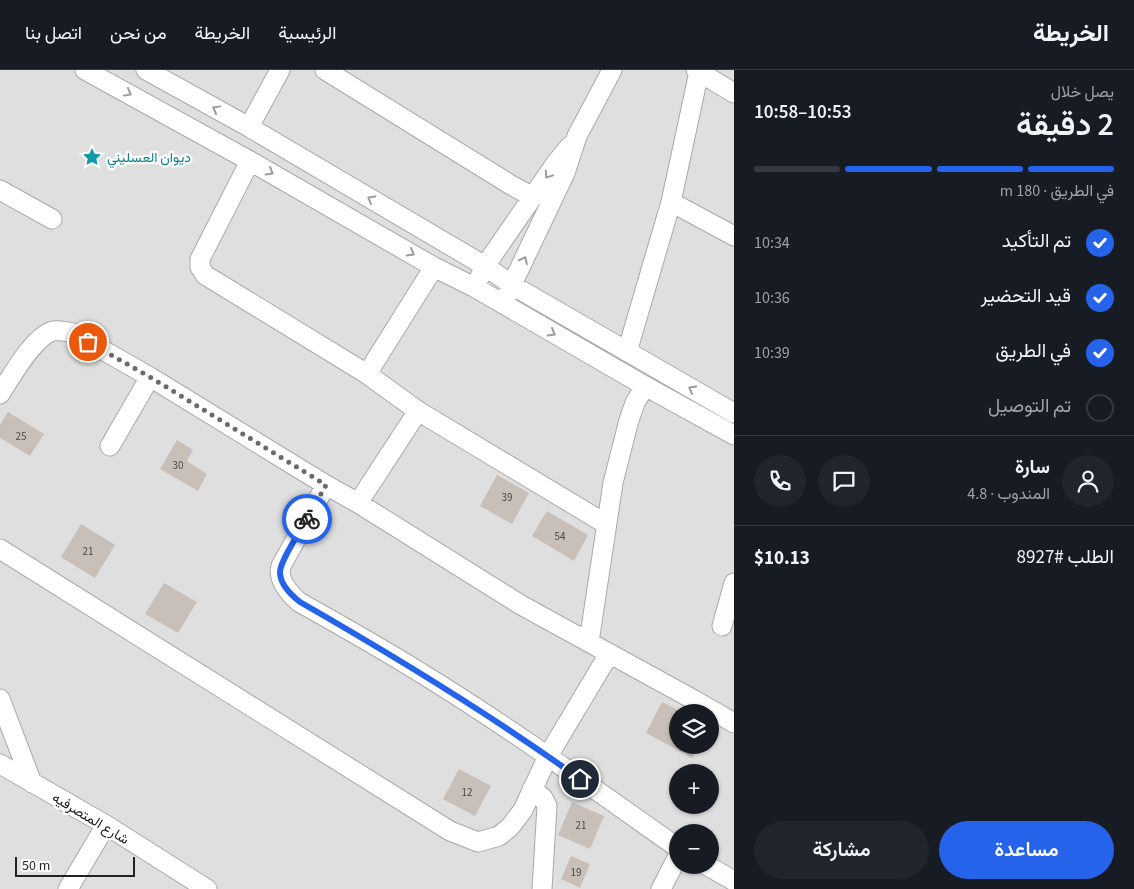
<!DOCTYPE html>
<html lang="ar">
<meta charset="utf-8">
<style>
body{margin:0;font-family:"Source Sans 3",Vazirmatn,sans-serif;background:#20242c;color:#f1f3f6;direction:rtl;height:100vh;display:flex;flex-direction:column;font-size:19px;white-space:nowrap}
*{box-sizing:border-box;margin:0}
p{font-size:16px;color:#9ea1a6}
.icon{flex:none;width:28px;height:28px;fill:none;stroke:currentColor;stroke-width:2;stroke-linecap:round;stroke-linejoin:round}
.map{position:relative;flex:1;overflow:hidden;direction:ltr}
.sheet{display:flex;flex-direction:column;background:#171b24;width:400px}
.sheet>*{flex:none}
.controls{position:absolute;left:669px;top:634px;display:grid;gap:10px}
.controls a{display:grid;place-items:center;width:50px;height:50px;border-radius:50%;background:#171b24;box-shadow:0 1px 4px #0004;font-size:25px}
.scale{position:absolute;left:15px;bottom:12px;width:120px;box-sizing:border-box;padding-left:5px;border:2px solid #222;border-top:0;font-size:14px;line-height:18px;white-space:nowrap;color:#222;-webkit-text-stroke:4px #fff;paint-order:stroke}
.pin{position:absolute;display:grid;place-items:center;width:42px;height:42px;color:#fff;margin:-21px;border:2px solid #fff;border-radius:50%;box-shadow:0 1px 5px #0007}
.courier{position:absolute;display:grid;place-items:center;width:50px;height:50px;margin:-25px;border:4px solid #2563eb;border-radius:50%;background:#fff;color:#222;box-shadow:0 1px 6px #0007}
.summary em{font-style:normal;font-weight:600}
.summary div{display:flex;flex-direction:column-reverse}
.summary{display:flex;align-items:center;justify-content:space-between;height:85px;padding:0 20px}
h1{font-size:32px;font-weight:600;line-height:38px}
.bar{display:grid;grid-template-columns:repeat(4,1fr);gap:8px 5px;align-content:center;height:60px;padding:0 20px}
.bar i{height:6px;border-radius:4px;background:#363941}
.bar .current{background:#2563eb}
.bar p{grid-column:span 4}
.line{display:flex;align-items:center;gap:12px;padding:0 20px;border-top:1px solid #363941}
.line div{flex:1}
.round{display:grid;place-items:center;flex:none;width:52px;height:52px;border-radius:26px;background:#20242c}
ol{padding:0 20px;list-style:none}
li{display:flex;align-items:center;gap:15px;height:55px}
li p{margin-inline-start:auto}
li .icon{padding:5px;border-radius:50%;background:#2563eb;color:#fff;stroke-width:4}
li:last-child{color:#9ea1a6}
li i{width:28px;height:28px;border:2px solid #363941;border-radius:50%}
.button{display:flex;gap:10px;margin-top:auto;padding:10px 20px}
.button a{flex:1;height:58px;border-radius:30px;background:#2563eb;color:#fff;font-size:20px;font-weight:600;line-height:58px;text-align:center}
.button a+a{background:#20242c;color:#f1f3f6}
header{display:flex;align-items:center;gap:30px;box-sizing:border-box;height:70px;padding:0 25px;background:#171b24;border-bottom:1px solid #363941}
header strong{font-size:24px}
nav{display:flex;gap:28px;margin-inline-start:auto;font-size:18px}
main{display:flex;flex:1;min-height:0}
.map>svg:first-child{display:block}
</style>
<header>
<strong>الخريطة</strong>
<nav><a>الرئيسية</a><a>الخريطة</a><a>من نحن</a><a>اتصل بنا</a></nav>
</header>
<main>
<section class="sheet">
<div class="summary"><div><h1>2 دقيقة</h1><p>يصل خلال</p></div><em>10:53–10:58</em></div>
<div class="bar"><i class="current"></i><i class="current"></i><i class="current"></i><i></i><p>في الطريق · 180 m</p></div>
<ol>
<li><svg class="icon" aria-label="check" viewBox="0 0 24 24"><path d="M5 12l5 5 9-10"/></svg>تم التأكيد<p>10:34</p></li>
<li><svg class="icon" aria-label="check" viewBox="0 0 24 24"><path d="M5 12l5 5 9-10"/></svg>قيد التحضير<p>10:36</p></li>
<li><svg class="icon" aria-label="check" viewBox="0 0 24 24"><path d="M5 12l5 5 9-10"/></svg>في الطريق<p>10:39</p></li>
<li><i></i>تم التوصيل</li>
</ol>
<div class="line" style="height:90px"><a class="round"><svg class="icon" aria-label="person" viewBox="0 0 24 24"><circle cx="12" cy="8" r="4"/><path d="M4 21q1-7 8-7t8 7"/></svg></a><div><b>سارة</b><p>المندوب · 4.8</p></div><a class="round"><svg class="icon" aria-label="chat" viewBox="0 0 24 24"><path d="M4 5h16v11H9l-5 4z"/></svg></a><a class="round"><svg class="icon" aria-label="phone" viewBox="0 0 24 24"><path d="M5 4h4l2 5-3 2q2 4 5 5l2-3 5 2v4C11 20 4 13 5 4z"/></svg></a></div>
<div class="line" style="height:65px"><div>الطلب #8927</div><b>$10.13</b></div>
<div class="button"><a>مساعدة</a><a>مشاركة</a></div>
</section>
<div class="map">
<svg width="734" height="819" viewBox="0 0 734 819">
<rect width="100%" height="100%" fill="#f2efe9"/>
<path fill="#e0dfdf" fill-rule="evenodd" d="M0,0H734V819H0ZM678,642H710V675H678ZM678,702H710V735H678ZM678,762H710V795H678Z"/>
<path fill="#c7bfb8" d="M8,342L44,364L30,386L0,368V355Z
M177,370L193,380L187,391L207,404L198,421L160,399Z
M497,405L529,423L512,454L480,436Z
M547,441L588,465L574,491L532,466Z
M81,454L115,475L95,508L61,487Z
M164,513L197,532L178,563L145,544Z
M662,632L682,642H678V675H699L692,688L646,663Z
M459,699L491,716L475,746L443,729Z
M572,732L604,746L590,779L558,765Z
M571,786L590,794L580,818L561,809Z"/>
<g fill="none" stroke-linecap="round" stroke-linejoin="round">
<g stroke="#a9a9a9" stroke-width="21">
<path id="minor" d="M85,0L250,91L434,197L474,217L645,316L734,365
M146,0L249,57L485,196L512,215L734,343
M325,0L511,115L533,127
M696,0L734,23
M249,57L280,0
M250,91L200,189V197L205,205L367,304L418,341L606,454
M0,120L52,149
M671,132L734,166
M480,207L485,196L556,93L569,77
M507,225L565,103L577,66L612,0
M627,282L671,132L699,2
M367,304L434,197
M0,324C11,307 34,266 53,261C60,260 66,261 73,263L150,307L326,415L358,433L521,535L696,631L734,653
M110,376L150,307
M326,415L281,496C277,510 289,523 299,532C340,555 381,578 421,603C509,657 593,718 678,778
M358,433L418,341
M0,479L450,761L478,772L499,766L510,757L523,740L548,686L609,584
M722,556L734,513
M589,572L613,413L629,350L635,333L645,316
M0,629L32,713
M0,694L106,755L207,819
M532,719L543,728L547,736L542,819
M706,795L734,811
M68,819L106,755
M661,819L678,786"/>
</g>
<use href="#minor" stroke="#fff" stroke-width="19"/>
</g>
<defs><path id="oneway-chevron" d="M-2-3.5L2.5 0L-2 3.5" fill="none" stroke-width="1.6" stroke-linecap="round" stroke-linejoin="round" transform="scale(1.25)"/></defs>
<g stroke="#9c9c9c">
<use href="#oneway-chevron" transform="translate(128 23) rotate(29)"/>
<use href="#oneway-chevron" transform="translate(216 39) rotate(-151)"/>
<use href="#oneway-chevron" transform="translate(270 102) rotate(30)"/>
<use href="#oneway-chevron" transform="translate(548 105) rotate(124)"/>
<use href="#oneway-chevron" transform="translate(371 129) rotate(-150)"/>
<use href="#oneway-chevron" transform="translate(411 183) rotate(30)"/>
<use href="#oneway-chevron" transform="translate(524 190) rotate(-64)"/>
<use href="#oneway-chevron" transform="translate(552 263) rotate(30)"/>
<use href="#oneway-chevron" transform="translate(692 319) rotate(-150)"/>
</g>
<g fill="none" stroke-linecap="round" stroke-linejoin="round">
<path stroke="#6b6a68" stroke-width="5" stroke-dasharray="0 9" d="M88,272L150,307L326,415L307,449"/>
<path stroke="#2563eb" stroke-width="6" d="M307,449C301,460 280,491 280,502C280,514 291,525 300,532C396,587 490,644 580,709"/>
</g>
<defs>
<g id="sight-bare" transform="scale(1.5)"><path d="M0-6L1.8-2.2L6-1.7L2.9 1.2L3.7 5.4L0 3.3L-3.7 5.4L-2.9 1.2L-6-1.7L-1.8-2.2Z" fill="#0f9aa8" stroke="#fff" stroke-width="2.5" paint-order="stroke"/></g>
</defs>
<g fill-rule="evenodd">
<use href="#sight-bare" x="92" y="87"/>
</g>
<g text-anchor="middle" stroke-width="4.5" stroke-linejoin="round" paint-order="stroke">
<g font-size="11" fill="#4b4948">
<text x="21" y="370">25</text>
<text x="178" y="399">30</text>
<text x="507" y="431">39</text>
<text x="560" y="470">54</text>
<text x="88" y="485">21</text>
<text x="467" y="726">12</text>
<text x="581" y="759">21</text>
<text x="576" y="806">19</text>
</g>
<g font-size="14" fill="#0d838f" stroke="#fff" text-anchor="start">
<text x="107" y="92">ديوان العسليني</text>
</g>
<g font-size="14" fill="#222" stroke="#fff">
<text transform="translate(91 748) rotate(31)" y="5">شارع المتصرفيه</text>
</g>
</g>
</svg>
<div class="controls">
<a><svg class="icon" aria-label="layers" viewBox="0 0 24 24"><path d="M12 4l9 5-9 5-9-5zM3 14l9 5 9-5"/></svg></a>
<a>+</a>
<a>−</a>
</div>
<div class="scale">50 m</div>
<div class="pin" style="left:88px;top:272px;background:#ea580c"><svg class="icon" aria-label="bag" viewBox="0 0 24 24"><path d="M5 8h14l-1 12H6zM9 8a3 3 0 0 1 6 0"/></svg></div>
<div class="pin" style="left:580px;top:709px;background:#1f2937"><svg class="icon" aria-label="home" viewBox="0 0 24 24"><path d="M3 11l9-7 9 7M6 9v11h12V9"/></svg></div>
<div class="courier" style="left:307px;top:449px"><svg class="icon" aria-label="bike" viewBox="0 0 24 24"><circle cx="6" cy="16" r="4"/><circle cx="18" cy="16" r="4"/><path d="M6 16l4-8h5l3 8M10 8l3 8H6M13 5h3"/></svg></div>
</div>
</main>
